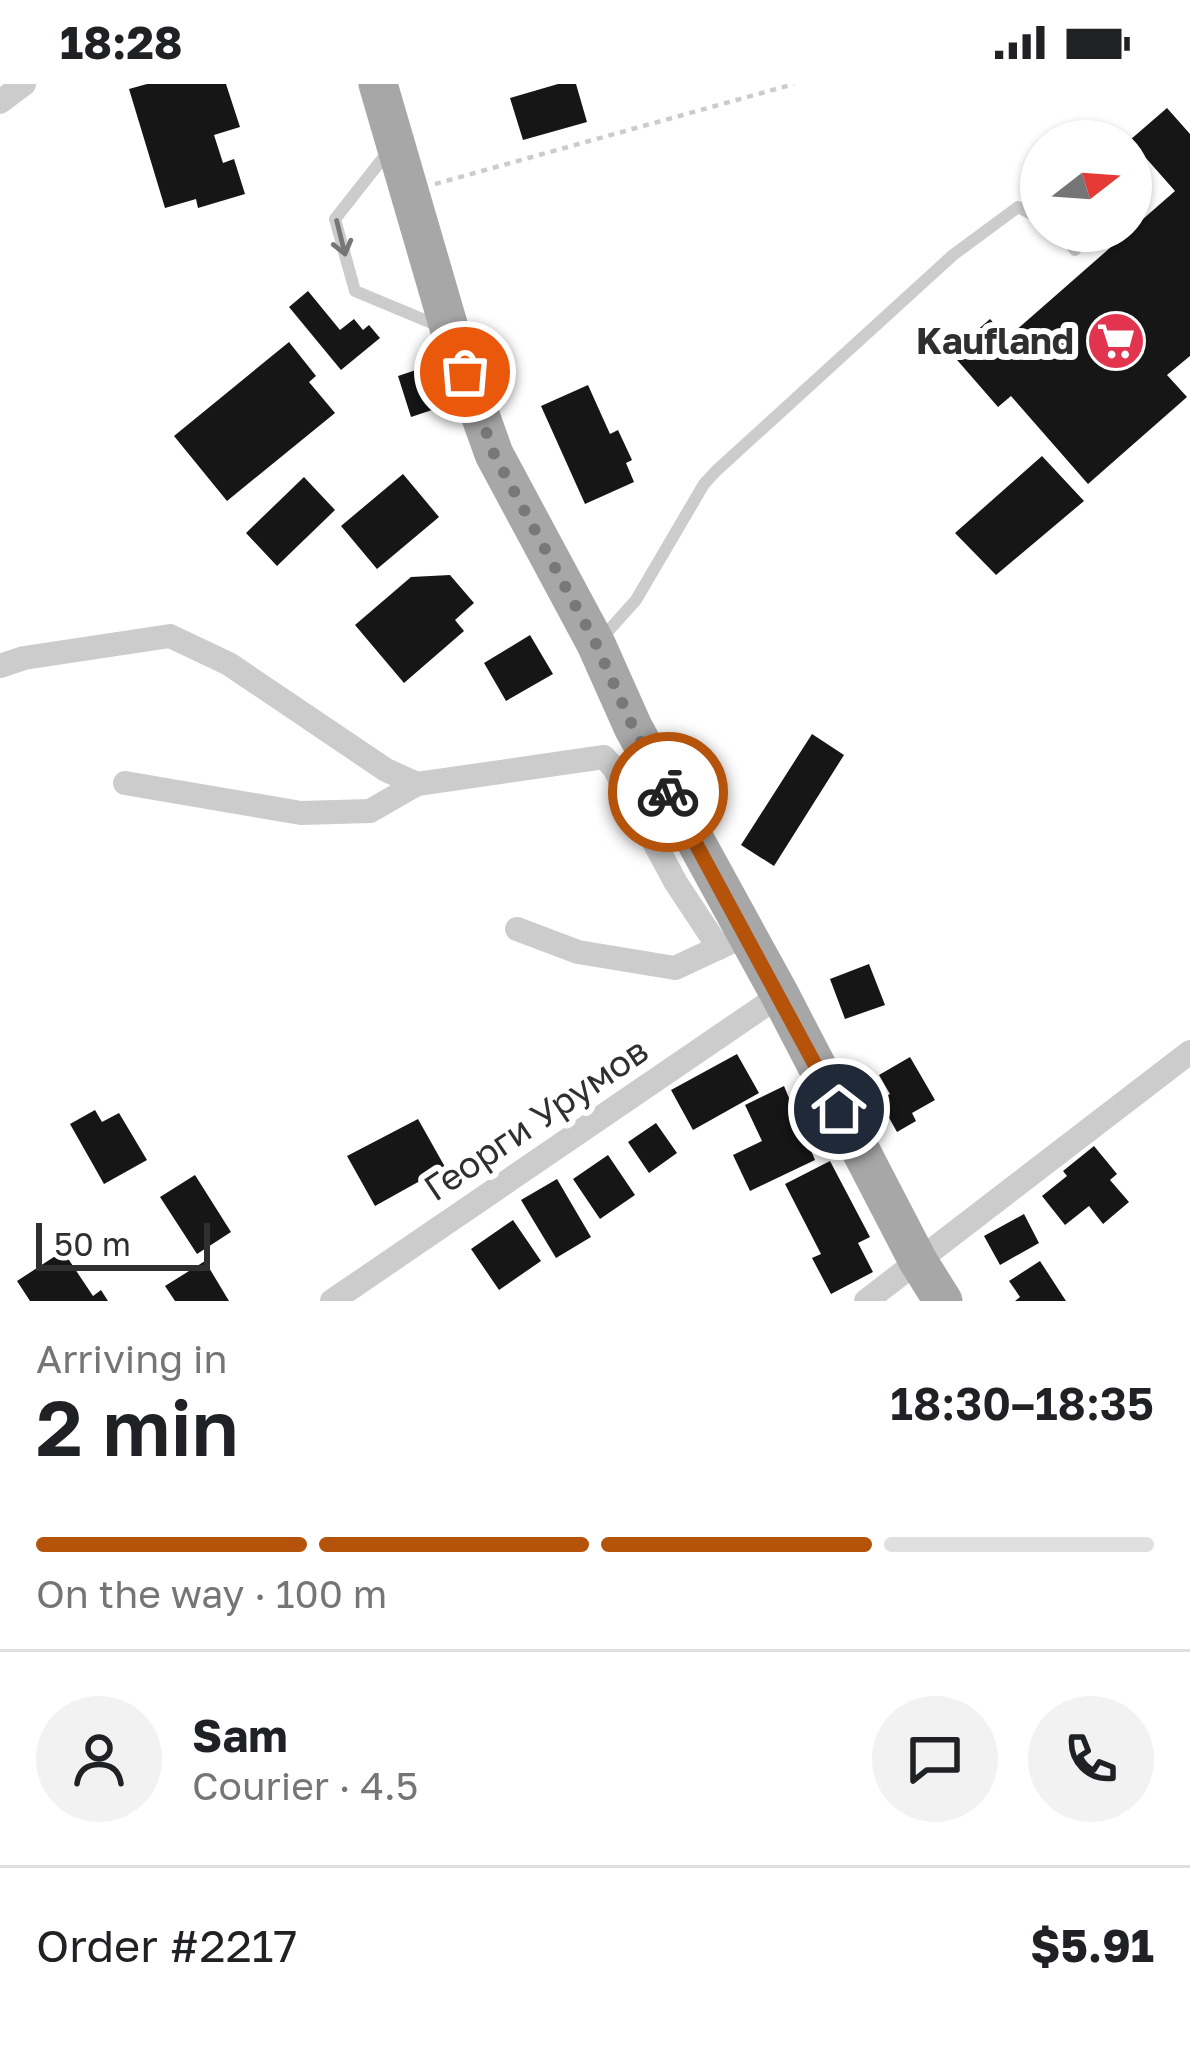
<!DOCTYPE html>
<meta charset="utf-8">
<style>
body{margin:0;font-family:"Golos Text",sans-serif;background:#f2f2f2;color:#202124;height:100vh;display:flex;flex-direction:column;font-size:45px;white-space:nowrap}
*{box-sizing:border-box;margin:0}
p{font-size:39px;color:#757577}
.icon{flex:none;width:66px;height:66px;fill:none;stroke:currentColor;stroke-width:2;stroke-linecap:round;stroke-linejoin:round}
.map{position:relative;height:1217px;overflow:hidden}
.side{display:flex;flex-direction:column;background:#fff;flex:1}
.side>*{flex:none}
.needle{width:78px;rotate:73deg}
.fabs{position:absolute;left:1020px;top:36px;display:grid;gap:24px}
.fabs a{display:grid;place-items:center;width:132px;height:132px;border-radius:50%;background:#fff;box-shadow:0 3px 9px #0004;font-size:60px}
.scale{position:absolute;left:36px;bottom:30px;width:174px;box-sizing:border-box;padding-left:12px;border:6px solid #2f2f2f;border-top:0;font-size:33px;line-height:42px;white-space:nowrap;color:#2f2f2f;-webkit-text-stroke:9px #fff;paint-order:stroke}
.pin{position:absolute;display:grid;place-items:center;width:102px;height:102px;color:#fff;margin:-51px;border:6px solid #fff;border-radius:50%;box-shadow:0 3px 12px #0007}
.courier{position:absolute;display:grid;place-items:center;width:120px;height:120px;margin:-60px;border:9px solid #b45309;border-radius:50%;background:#fff;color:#222;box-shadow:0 3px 15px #0007}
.overview em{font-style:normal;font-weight:600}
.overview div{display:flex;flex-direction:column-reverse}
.overview{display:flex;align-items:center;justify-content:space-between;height:204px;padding:0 36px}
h1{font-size:78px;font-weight:600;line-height:90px}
.bar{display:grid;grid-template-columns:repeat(4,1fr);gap:18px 12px;align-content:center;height:144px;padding:0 36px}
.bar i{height:15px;border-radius:9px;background:#e0e0e0}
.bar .selected{background:#b45309}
.bar p{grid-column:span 4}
.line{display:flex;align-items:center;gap:30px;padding:0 36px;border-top:3px solid #e0e0e0}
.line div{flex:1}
.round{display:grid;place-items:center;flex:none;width:126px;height:126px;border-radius:63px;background:#f2f2f2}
.status{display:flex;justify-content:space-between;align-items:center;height:84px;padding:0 60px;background:#fff;direction:ltr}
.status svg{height:33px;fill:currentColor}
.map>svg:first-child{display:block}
</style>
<div class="status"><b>18:28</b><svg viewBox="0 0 49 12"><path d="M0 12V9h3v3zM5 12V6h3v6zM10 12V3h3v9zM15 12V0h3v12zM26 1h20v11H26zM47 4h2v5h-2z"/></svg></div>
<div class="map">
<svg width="1190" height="1217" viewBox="0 0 1190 1217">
<rect width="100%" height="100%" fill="#fff"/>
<path fill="#161616" d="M147,0H226L240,43L214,51L223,79L234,75L245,110L198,124L196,115L165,124L129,5Z
M558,0H576L587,38L523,56L510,14Z
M1167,24L1190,50V272L1167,291L1187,313L1088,400L1011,312L998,323L951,269L990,235L1007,254L1175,107L1130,56Z
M308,207L340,246L354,235L363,246L369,241L380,254L341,286L289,223Z
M289,258L316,292L309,298L335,329L227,417L174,352Z
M425,283L438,324L411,333L398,292Z
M588,301L610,350L618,346L632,376L626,379L634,398L585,420L541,322Z
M1042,372L1084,417L996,491L955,449Z
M403,390L439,433L377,485L341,442Z
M304,393L335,426L277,482L246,449Z
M450,491L474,519L455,536L464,547L404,599L355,541L411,493Z
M530,551L553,590L506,617L484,579Z
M812,650L844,671L774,782L741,761Z
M869,880L885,921L845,935L830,895Z
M737,970L759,1009L693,1046L671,1006Z
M910,973L935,1016L912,1029L916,1037L897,1048L879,1016L890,1010L879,991Z
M784,1002L815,1076L750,1107L733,1071L762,1057L745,1021Z
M95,1026L102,1038L119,1029L147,1076L104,1100L70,1040Z
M418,1035L445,1083L375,1122L347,1072Z
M656,1039L677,1069L649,1089L628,1058Z
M1094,1062L1117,1090L1110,1096L1129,1118L1103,1140L1089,1122L1065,1141L1042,1112L1067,1092L1063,1087Z
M608,1071L635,1111L600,1135L573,1095Z
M830,1077L870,1153L858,1159L873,1188L831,1210L812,1174L821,1170L785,1100Z
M195,1091L231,1148L197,1170L160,1113Z
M557,1095L591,1153L556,1174L521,1116Z
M1024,1130L1039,1159L1000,1181L984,1152Z
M513,1136L541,1177L499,1206L471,1165Z
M63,1167L93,1212L101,1206L108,1217H30L17,1197Z
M205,1177L229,1217H175L165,1202Z
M1040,1177L1066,1217H1015L1020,1213L1009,1197Z"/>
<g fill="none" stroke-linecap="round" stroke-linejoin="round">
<path stroke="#ccc" stroke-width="4.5" stroke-dasharray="6 6" stroke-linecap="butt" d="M435,100L794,0"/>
<path stroke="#ccc" stroke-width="12" d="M387,69L335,135L355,207L439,242
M1059,147L1075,166
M601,555L636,516L704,400L716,387L953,171L1018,123L1041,135"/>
<path stroke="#ccc" stroke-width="24" d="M0,18L24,0
M0,582L24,574L170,552L229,580L386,686L417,700L604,673L614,684L676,799L719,864
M125,699L301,729L370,727L417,700
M517,845L578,868L675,884L733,857
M332,1217L780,911
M866,1217L1190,968"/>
<path stroke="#a7a7a7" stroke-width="39" d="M378,0L450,247L494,370L596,560L633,643L780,911L918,1177L943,1217"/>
</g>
<defs><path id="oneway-shaft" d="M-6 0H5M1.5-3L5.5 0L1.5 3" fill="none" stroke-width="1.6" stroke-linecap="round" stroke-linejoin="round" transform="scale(3)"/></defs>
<use stroke="#767676" href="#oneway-shaft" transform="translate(341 154) rotate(76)"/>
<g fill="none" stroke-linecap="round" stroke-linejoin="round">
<path stroke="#787878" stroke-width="12" stroke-dasharray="0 21.6" d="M465,288L494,370L596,560L633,643L668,708"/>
<path stroke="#b45309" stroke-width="15" d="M668,708L839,1025"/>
</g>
<defs>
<g id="supermarket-disc" transform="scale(3)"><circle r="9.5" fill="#e3344f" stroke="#fff"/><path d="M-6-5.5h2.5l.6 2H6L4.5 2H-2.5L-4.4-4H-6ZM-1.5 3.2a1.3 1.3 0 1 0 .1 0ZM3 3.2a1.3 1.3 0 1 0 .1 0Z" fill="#fff"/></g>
</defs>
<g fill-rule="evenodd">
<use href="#supermarket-disc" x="1116" y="257"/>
</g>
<g text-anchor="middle" stroke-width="12" stroke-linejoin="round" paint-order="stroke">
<g font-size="36" font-weight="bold" fill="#2f2f2f" stroke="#fff" text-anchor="end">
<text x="1074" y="270">Kaufland</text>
</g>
<g font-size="36" fill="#2f2f2f" stroke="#fff">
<text transform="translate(536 1035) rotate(-34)" y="13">Георги Урумов</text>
</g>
</g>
</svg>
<div class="fabs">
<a><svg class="needle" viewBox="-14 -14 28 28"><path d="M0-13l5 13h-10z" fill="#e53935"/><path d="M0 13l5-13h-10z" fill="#757577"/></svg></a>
</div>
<div class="scale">50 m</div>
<div class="pin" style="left:465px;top:288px;background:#ea580c"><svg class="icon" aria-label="bag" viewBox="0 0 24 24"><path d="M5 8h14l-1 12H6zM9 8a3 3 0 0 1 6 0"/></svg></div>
<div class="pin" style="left:839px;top:1025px;background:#1f2937"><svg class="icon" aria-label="home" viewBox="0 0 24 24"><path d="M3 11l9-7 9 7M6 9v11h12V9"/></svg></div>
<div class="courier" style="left:668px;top:708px"><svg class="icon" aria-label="bike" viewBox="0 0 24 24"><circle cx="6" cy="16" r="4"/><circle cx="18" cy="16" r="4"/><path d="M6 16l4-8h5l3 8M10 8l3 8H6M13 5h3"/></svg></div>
</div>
<section class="side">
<div class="overview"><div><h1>2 min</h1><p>Arriving in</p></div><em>18:30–18:35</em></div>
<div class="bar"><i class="selected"></i><i class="selected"></i><i class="selected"></i><i></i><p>On the way · 100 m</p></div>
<div class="line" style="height:216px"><a class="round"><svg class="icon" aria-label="person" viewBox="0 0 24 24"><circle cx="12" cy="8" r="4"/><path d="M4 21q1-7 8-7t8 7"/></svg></a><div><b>Sam</b><p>Courier · 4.5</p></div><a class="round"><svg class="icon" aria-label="chat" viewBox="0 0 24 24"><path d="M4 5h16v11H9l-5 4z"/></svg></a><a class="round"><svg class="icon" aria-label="phone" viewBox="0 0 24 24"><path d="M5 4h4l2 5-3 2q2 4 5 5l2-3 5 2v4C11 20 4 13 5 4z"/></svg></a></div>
<div class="line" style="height:156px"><div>Order #2217</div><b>$5.91</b></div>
</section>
